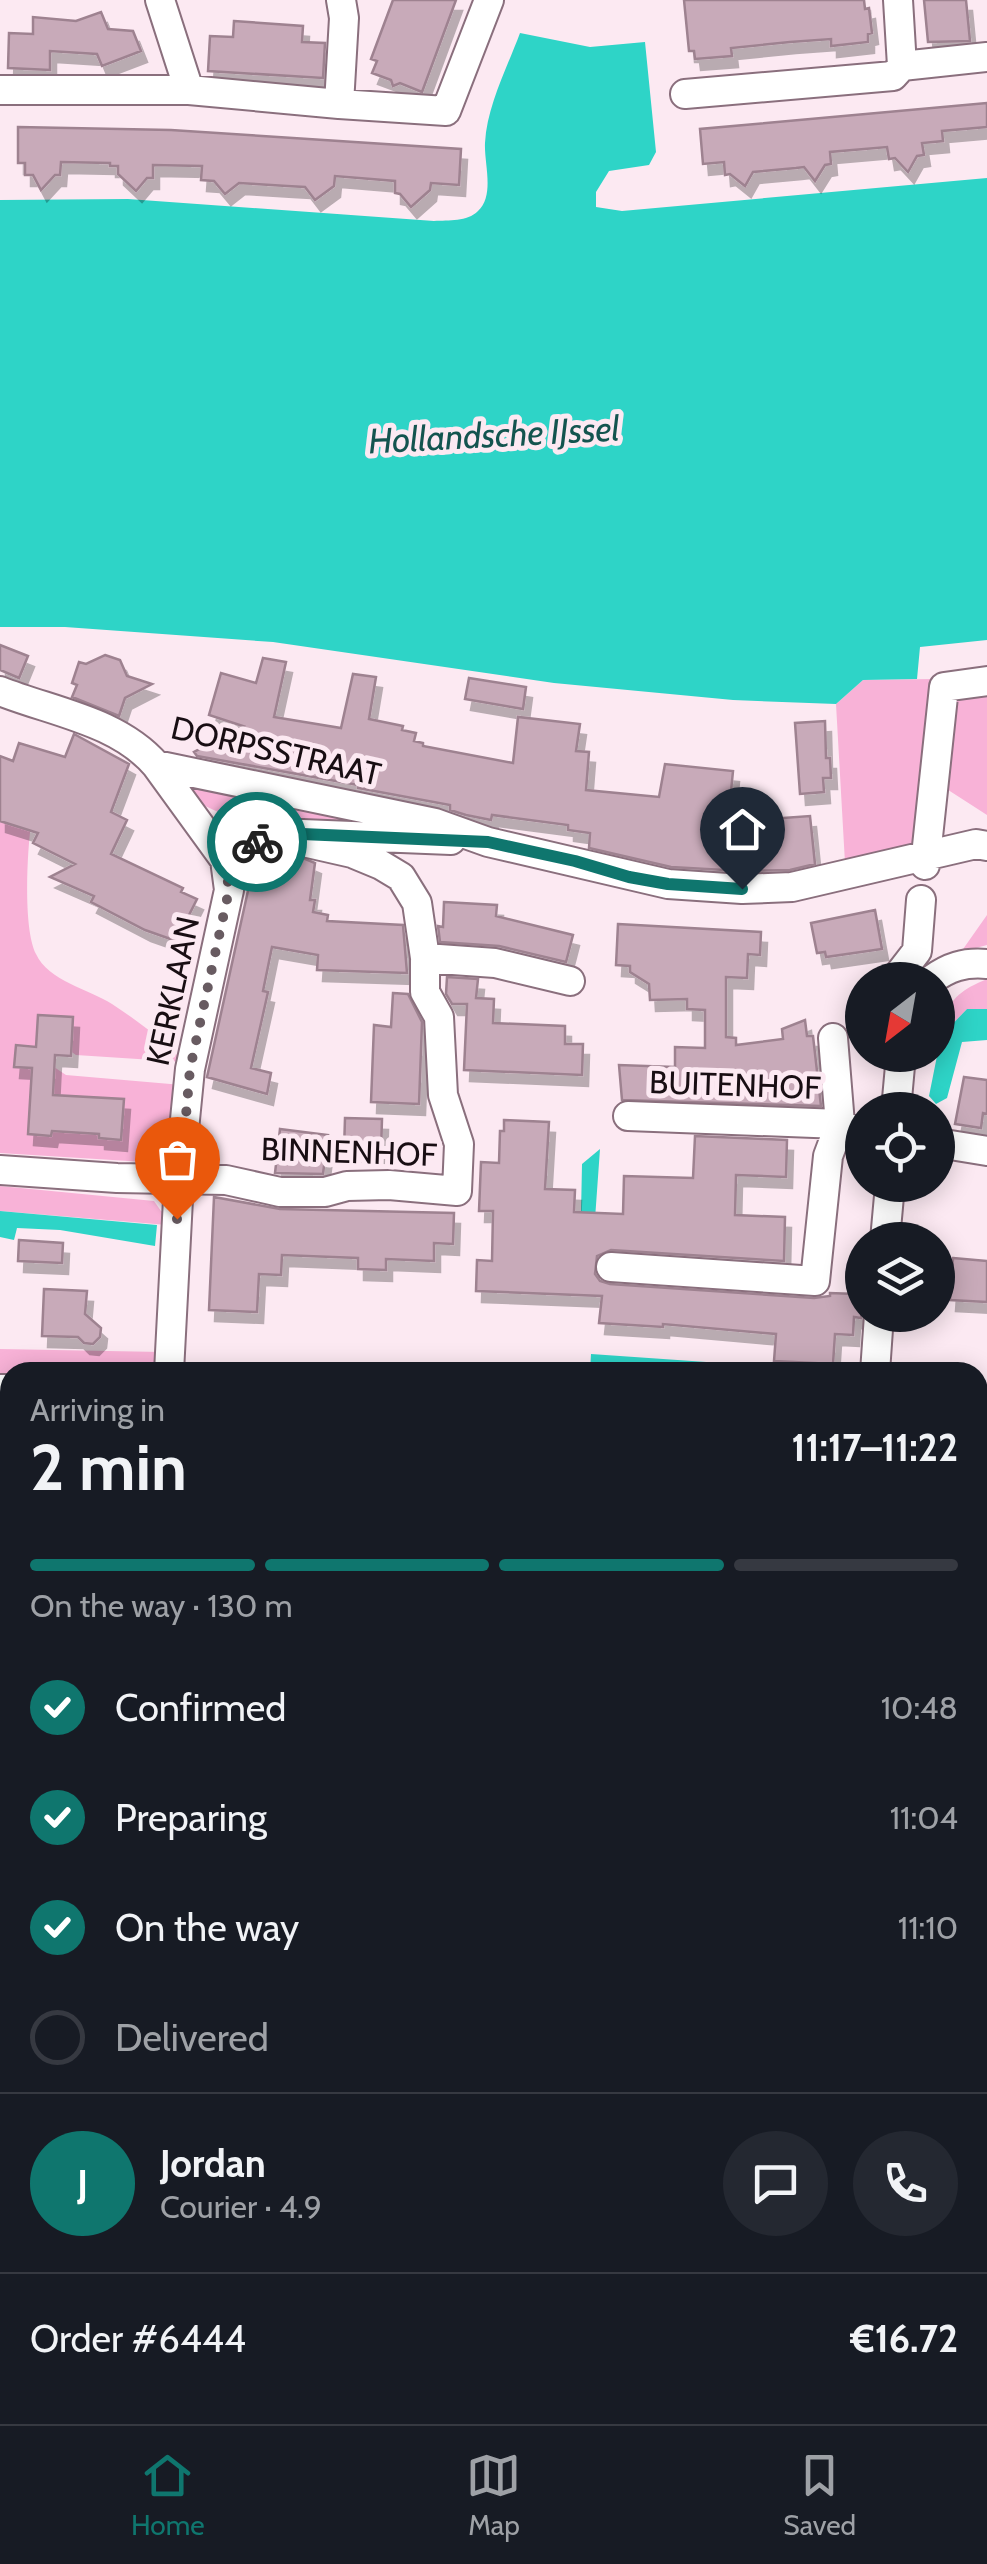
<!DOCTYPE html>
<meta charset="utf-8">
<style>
body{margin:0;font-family:Cabin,sans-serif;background:#242831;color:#f1f3f6;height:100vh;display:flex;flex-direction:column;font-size:38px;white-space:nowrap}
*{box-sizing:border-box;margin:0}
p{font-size:32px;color:#9ea1a6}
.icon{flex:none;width:55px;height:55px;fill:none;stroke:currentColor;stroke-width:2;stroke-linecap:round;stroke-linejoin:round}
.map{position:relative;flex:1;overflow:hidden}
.details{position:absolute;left:0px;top:1362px;width:988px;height:1062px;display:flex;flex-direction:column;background:#171b24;border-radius:30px 30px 0 0;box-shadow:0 5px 25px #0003}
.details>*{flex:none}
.needle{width:65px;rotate:211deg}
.buttons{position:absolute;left:845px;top:962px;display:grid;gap:20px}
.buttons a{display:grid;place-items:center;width:110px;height:110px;border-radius:50%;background:#171b24;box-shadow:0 5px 25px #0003;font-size:50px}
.pin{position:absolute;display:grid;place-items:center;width:85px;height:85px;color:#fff;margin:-102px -42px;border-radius:50% 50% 50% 0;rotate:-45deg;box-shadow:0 0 10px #0007}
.pin .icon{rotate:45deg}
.courier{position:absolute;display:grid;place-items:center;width:100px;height:100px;margin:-50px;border:8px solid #0f766e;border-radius:50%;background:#fff;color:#222;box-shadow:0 2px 12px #0007}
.summary em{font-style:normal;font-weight:700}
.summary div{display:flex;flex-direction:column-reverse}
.summary{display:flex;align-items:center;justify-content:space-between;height:170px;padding:0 30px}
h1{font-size:65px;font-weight:700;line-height:75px}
.bar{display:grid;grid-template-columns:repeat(4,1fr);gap:15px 10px;align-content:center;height:120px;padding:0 30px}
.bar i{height:12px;border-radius:8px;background:#363941}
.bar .active{background:#0f766e}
.bar p{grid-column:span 4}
.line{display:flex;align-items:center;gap:25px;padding:0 30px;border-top:2px solid #363941}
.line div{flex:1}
.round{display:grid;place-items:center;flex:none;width:105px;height:105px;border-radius:52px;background:#242831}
ol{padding:0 30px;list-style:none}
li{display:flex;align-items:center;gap:30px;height:110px}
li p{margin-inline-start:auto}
li .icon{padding:10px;border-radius:50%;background:#0f766e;color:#fff;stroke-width:4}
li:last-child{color:#9ea1a6}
li i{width:55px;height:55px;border:5px solid #363941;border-radius:50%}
.menu{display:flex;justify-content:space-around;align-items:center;height:140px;border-top:2px solid #363941;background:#171b24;font-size:28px;color:#9ea1a6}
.menu a{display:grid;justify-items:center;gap:5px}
.menu .active{color:#0f766e}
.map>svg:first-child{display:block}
</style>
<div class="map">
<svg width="987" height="2424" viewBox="0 0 987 2424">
<defs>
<filter id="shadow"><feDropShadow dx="6" dy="11" stdDeviation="0" flood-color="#0004"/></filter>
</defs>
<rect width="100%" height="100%" fill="#fce9f2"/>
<path fill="#f8b2d7" d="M933,679L920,849L845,863L836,704L863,680Z
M987,692V815L942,786L949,697Z
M180,779L420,831L231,818L190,799Z
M0,815L31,824C27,854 23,928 36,954C48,981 89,989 112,1004C138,1021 162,1039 184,1062L76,1055L57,1042L54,1067L66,1075L182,1085L177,1164L0,1153Z
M987,915V945L961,952Z
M987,979V1009H967L941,1036C946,1002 956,992 987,979Z
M0,1186L154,1201L161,1211L168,1212L167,1225L0,1211Z
M0,1349L162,1352L160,1372H10V1382L0,1381Z"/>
<path fill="#2ed4c7" d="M520,33L590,47L645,42L656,152L649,165L609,171L596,192V207L622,211L987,178V640L920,647L917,679L863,680L836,704L733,700L554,683L273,642L65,627H0V200L128,199L434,221C449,220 467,222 478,211C495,195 484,164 485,143C487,106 507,68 520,33Z
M967,1009H987V1040L962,1042L947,1098L936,1104L929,1096L941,1036Z
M600,1149L594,1233L581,1214L582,1164Z
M0,1211L157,1225L155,1246L60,1230L17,1228L14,1240L0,1237Z
M591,1354L850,1372H590Z
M292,2415H437C406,2424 329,2419 292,2415Z"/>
<path fill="#c8aab9" stroke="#9e8290" stroke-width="2.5" filter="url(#shadow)" d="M393,0H456L422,92L400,83L393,86L391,80L372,73L377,61L371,59Z
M684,0H864L865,9L869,8L872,33L868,34V42L831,46V39L790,42L731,48L732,56L695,59L694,51H689Z
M924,0H966L970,41L928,42Z
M101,12L108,29L133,31L141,51L102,66L97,54L50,51V70L8,68L9,33L33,34V17L76,21Z
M234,21L303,26L302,42L325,43L323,78L208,71L210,36L233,37Z
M987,103V127L942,131L943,141L922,143L924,155L917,156L908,172L895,158L889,159L887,147L830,152L831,164L825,165L815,181L804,167L796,168L753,172L745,186L730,174L725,175L724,162L703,164L700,129Z
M18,127L171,130L461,149L459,185L431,183L430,190L411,207L400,194L395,193V181L335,176L334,186L315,200L305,187L287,186L239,183L225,194L214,181L201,180L202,166L153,165V178H147L136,191L118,174V166H110V163L61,162L60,175H55L41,190L33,175H25V163H18Z
M0,645L28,656L19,678L0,670Z
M105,655L120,660L127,676L152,684L125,698L119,716L72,697L77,685L72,683L79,662L86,664Z
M263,658L286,662L274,717L341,728L353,674L376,677L369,719L403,726L402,730L416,733L414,741L423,743V746L513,763L518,717L580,724L576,751L589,752L586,790L659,797L665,764L733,771L728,822L810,816L815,864L790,870L742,871L671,867L589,848L590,833L568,830V825L492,815L491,820L466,815L450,810V805L358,788V785L197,756L194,752L243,726L209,715L221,673L256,683Z
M469,678L526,687L523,709L465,699Z
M825,721L826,758H830L831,778H823L824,792L800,794L795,723Z
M74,734L129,764L111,812L127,820L111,854L183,888L181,892L197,899L176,941L145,930L91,902L94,896L50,877L75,864L33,843L38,833L0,821V756L13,761L19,743L65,757Z
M291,853L315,863L310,900H315L313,912L328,915L327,921L403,925L407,973L317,970L318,955L272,947L263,991L268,992L251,1068L271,1073L267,1094L207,1077L251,877L262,879L265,858Z
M444,902L497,905L496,916L573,935L566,962L499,946L440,942L438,926L443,927Z
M875,910L882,949L826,957L825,952L817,953L811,923Z
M618,924L761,932L760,955L748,954L747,978L726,977V1037L736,1038V1045L783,1039L782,1029L805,1020L807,1036H813L821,1106L622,1100L619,1065L675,1067V1047L705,1048V1010L687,1009V999L650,1000L649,984L630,972V966L616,965Z
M447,977L478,979L476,998L494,999L493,1023L565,1026V1044H583L582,1075L464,1070L467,1004H452L446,994Z
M393,993L408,994L422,1022L419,1104L371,1102L374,1025L391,1027Z
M38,1015L73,1017L71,1056L55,1055L53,1095L124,1099L121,1140L99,1138V1134L52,1131L51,1136L28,1134L32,1068L14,1067L16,1045L36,1047Z
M964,1077L987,1080V1114L983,1113L981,1128L955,1124Z
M345,1118L382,1119L381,1152L344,1150Z
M504,1120L549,1122L545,1189L575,1190L574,1212L623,1214L624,1176L693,1178L695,1136L787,1140L786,1177L736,1175L735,1215L785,1217L784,1261L611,1250L597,1256L595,1274L600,1281L610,1284L814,1298L830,1296V1293L856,1294V1298H862V1311L861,1318L854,1317L853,1335L835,1334L833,1364L774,1361L776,1334L663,1324V1327L599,1323L602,1296L476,1291L477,1260L492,1261L493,1211H479L481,1162L499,1163L500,1131H504Z
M280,1129L328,1135L323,1174L275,1173Z
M214,1197L280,1209L454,1213L453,1244L434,1243V1261L386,1259V1270L358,1269V1258L282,1255L281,1275L259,1274L257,1312L209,1310Z
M19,1240L63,1243L62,1263L18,1261Z
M953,1258L987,1261V1302L950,1300Z
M44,1289L87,1291L85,1314L101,1328L100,1337L93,1344L84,1343L78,1337L42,1336Z"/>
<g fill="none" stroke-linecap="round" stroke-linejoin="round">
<g stroke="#8a6f7d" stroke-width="32">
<path id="street" d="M898,0L902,66
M0,90H189L160,0
M189,90L339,104L344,18L341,0
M685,94L893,76L902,66L987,57
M339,104L446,111L489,0
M0,691C53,712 118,721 156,765L435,823L488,842L668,884L742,889L792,887L976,844L987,846
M156,765L225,860L229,890L190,1069L179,1180L169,1372
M225,860L258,841L302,834L451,840
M925,865L944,687L987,681
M425,958L495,963L570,981
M902,980L900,973L917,951L921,900
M931,980C949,967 964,962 987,964
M896,1110L901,1055
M628,1116L840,1124L862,1134
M938,1143L987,1151
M0,1170L117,1178L226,1180L280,1192H325L347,1186L389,1185L457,1191L459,1144L443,1095L439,1017L425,992V958L417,903L401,877L381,865L352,853L308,843L302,834
M885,1240L890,1185
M611,1267L815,1281L828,1156L840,1124L833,1038
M875,1372L879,1315
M0,1389H10
M978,1502L987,1514
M978,2015L987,2016
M124,2424V2415
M604,2424L605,2415"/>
</g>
<g stroke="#8a6f7d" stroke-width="45">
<path id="secondary" d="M978,2318L987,2228
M956,2415L961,2424
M483,2424L494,2415"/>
</g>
<use href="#street" stroke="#fff" stroke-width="28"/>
<use href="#secondary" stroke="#fff" stroke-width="40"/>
</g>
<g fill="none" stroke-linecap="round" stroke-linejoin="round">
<path stroke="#685b61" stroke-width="10" stroke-dasharray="0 18" d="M177,1219L190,1069L229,890L225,860L257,842"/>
<path stroke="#0f766e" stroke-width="12" d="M257,842L302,834L488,842L575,861L629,877L668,884L742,889"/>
</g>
<g text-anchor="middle" stroke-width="10" stroke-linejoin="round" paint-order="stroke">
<g font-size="32" fill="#180e13" stroke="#fce9f2">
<text transform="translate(276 751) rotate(13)" y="11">DORPSSTRAAT</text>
<text transform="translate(173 991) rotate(-78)" y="11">KERKLAAN</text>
<text transform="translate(735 1085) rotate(2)" y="11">BUITENHOF</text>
<text transform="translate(349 1152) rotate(2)" y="11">BINNENHOF</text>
</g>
<g font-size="35" font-style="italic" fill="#13544f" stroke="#fce9f2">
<text transform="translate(494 435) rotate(-3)" y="12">Hollandsche IJssel</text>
</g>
</g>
</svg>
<div class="buttons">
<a><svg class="needle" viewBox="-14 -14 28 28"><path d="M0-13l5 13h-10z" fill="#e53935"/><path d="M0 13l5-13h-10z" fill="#9ea1a6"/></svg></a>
<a><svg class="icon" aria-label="locate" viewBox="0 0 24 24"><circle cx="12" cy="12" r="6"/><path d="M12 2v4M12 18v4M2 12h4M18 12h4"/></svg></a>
<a><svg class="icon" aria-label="layers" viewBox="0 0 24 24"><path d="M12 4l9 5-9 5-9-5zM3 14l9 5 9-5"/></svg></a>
</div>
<div class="pin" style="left:177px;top:1219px;background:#ea580c"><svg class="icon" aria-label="bag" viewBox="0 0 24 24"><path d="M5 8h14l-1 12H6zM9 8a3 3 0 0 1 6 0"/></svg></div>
<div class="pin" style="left:742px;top:889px;background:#1f2937"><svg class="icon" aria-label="home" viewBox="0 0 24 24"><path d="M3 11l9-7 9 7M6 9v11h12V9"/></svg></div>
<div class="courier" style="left:257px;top:842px"><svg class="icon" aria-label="bike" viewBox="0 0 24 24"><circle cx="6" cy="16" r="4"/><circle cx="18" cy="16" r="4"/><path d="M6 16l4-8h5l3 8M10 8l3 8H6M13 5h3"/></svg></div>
<section class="details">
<div class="summary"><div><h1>2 min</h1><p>Arriving in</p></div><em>11:17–11:22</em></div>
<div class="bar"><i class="active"></i><i class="active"></i><i class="active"></i><i></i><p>On the way · 130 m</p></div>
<ol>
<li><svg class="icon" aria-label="check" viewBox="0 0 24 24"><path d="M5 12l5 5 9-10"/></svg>Confirmed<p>10:48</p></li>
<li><svg class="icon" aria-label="check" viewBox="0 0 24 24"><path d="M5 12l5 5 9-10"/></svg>Preparing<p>11:04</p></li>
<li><svg class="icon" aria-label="check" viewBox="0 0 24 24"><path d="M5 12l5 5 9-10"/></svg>On the way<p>11:10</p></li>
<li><i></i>Delivered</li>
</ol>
<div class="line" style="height:180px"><b class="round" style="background:#0f766e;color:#fff">J</b><div><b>Jordan</b><p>Courier · 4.9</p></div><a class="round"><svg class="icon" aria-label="chat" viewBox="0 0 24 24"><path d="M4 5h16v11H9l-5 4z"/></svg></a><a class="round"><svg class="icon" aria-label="phone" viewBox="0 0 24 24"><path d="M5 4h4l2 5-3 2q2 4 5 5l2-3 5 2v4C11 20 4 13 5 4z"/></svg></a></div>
<div class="line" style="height:130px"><div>Order #6444</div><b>€16.72</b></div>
</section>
</div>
<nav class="menu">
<a class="active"><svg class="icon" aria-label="home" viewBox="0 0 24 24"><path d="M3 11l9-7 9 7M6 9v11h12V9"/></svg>Home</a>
<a><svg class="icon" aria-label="map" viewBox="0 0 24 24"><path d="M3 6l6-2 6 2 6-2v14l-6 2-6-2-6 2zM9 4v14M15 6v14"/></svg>Map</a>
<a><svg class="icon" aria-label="saved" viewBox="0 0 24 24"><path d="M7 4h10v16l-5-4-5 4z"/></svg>Saved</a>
</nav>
